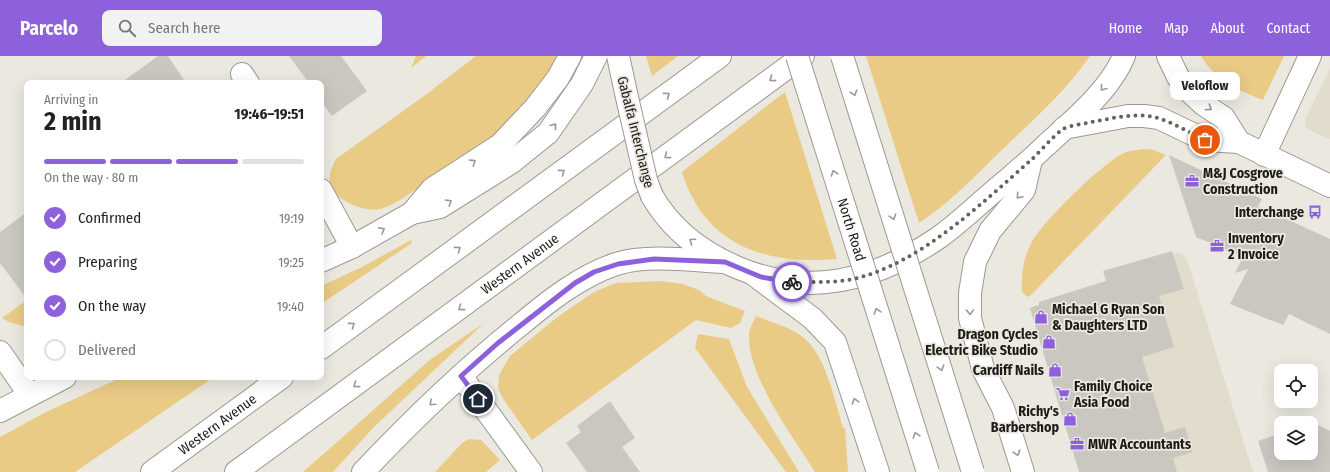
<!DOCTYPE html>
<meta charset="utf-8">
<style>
body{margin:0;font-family:"Fira Sans Condensed",sans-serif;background:#f2f2f2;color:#222;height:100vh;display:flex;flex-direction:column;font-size:15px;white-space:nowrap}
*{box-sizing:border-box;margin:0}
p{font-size:13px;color:#767676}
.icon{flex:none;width:22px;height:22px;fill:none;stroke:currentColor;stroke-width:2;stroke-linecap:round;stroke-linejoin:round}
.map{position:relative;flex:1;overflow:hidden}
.drawer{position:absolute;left:24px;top:24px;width:300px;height:300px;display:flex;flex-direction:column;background:#fff;border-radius:8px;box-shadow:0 4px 16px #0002}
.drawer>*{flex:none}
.controls{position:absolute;left:1274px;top:308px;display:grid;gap:8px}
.controls a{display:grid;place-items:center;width:44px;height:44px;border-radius:8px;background:#fff;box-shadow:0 4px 16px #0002;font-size:20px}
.pin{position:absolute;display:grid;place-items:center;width:34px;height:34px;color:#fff;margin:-17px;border:2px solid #fff;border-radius:50%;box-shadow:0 1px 4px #0007}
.courier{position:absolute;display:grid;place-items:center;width:40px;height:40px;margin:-20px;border:3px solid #8d61db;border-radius:50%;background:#fff;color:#222;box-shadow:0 1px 5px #0007}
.bubble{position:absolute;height:28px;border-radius:8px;background:#fff;box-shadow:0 4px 16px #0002;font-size:13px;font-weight:700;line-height:28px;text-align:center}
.summary em{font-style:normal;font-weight:700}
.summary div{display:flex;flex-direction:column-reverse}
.summary{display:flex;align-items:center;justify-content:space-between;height:68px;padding:0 20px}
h1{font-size:26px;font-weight:700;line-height:30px}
.bar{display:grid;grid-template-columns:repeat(4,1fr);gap:6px 4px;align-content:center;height:48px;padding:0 20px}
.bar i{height:5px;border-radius:3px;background:#e0e0e0}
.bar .selected{background:#8d61db}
.bar p{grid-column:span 4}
ol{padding:0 20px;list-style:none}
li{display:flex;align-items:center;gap:12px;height:44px}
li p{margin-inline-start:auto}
li .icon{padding:4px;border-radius:50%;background:#8d61db;color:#fff;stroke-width:4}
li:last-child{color:#767676}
li i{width:22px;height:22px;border:2px solid #e0e0e0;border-radius:50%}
header{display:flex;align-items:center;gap:24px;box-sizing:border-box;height:56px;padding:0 20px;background:#8d61db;color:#fff}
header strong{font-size:19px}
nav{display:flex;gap:22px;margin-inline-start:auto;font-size:14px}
.search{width:280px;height:36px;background:#f2f2f2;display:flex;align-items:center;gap:10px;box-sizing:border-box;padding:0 14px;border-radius:8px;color:#767676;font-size:15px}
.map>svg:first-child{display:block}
</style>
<header>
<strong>Parcelo</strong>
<div class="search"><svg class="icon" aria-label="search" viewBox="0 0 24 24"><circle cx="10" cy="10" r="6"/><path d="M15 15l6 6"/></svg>Search here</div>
<nav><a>Home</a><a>Map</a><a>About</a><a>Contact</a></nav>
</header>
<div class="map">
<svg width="1330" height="416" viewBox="0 0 1330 416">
<rect width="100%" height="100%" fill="#ebe8e0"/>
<path fill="#e2dccd" d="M1330,12V83L1309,74L1305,70V64Z
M1172,197H1180L1187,203L1253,416H1080L1030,252L1039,249V246L1106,225Z"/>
<path fill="#e9cb86" d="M416,0H426L411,12Z
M476,0H561L524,51L494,79L490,87C468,101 445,115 422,129C410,137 397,148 383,152C368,157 348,149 337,139C326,129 329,115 336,103L424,40Z
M646,0H678L652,20Z
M866,0H1090C1067,34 1035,62 1005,91C978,117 951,146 919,167Z
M1201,0H1284L1263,44C1238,34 1216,25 1201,0Z
M785,36L837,203C767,209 705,191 682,116Z
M1146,93L1154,94L1166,99L1032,238L1028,241L1022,236C1021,218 1023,202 1032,186C1043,165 1101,109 1122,98C1129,94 1138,94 1146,93Z
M411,184L412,187L321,248V230L360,212Z
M661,225L683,228L699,234L706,240L745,255L740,267L731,272L696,264L532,384L504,344L498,333L499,319L510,300L556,262L594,236L616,227Z
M27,244V271L9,266L2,262Z
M756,260C771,266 790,271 804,282C826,300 835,345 843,372H845L848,416H815C793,381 748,321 749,280C749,273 753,266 756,260Z
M484,267L373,372L333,416H303L431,303Z
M698,278L729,283L747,331L799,416H786L695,292Z
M122,321H214L75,416H0V381L48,355Z
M469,383L481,384L500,404L486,416H435L462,387Z"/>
<path fill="#cac7c0" d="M158,0H168L186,27H121Z
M289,0H341L367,35L332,60L321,45V27H309Z
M1169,99L1262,143L1258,150L1330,183V278L1289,258L1283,269L1230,248L1248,213L1235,217L1243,201L1196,181Z
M27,156V243L0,207V176Z
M1172,195L1184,233L1159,240L1174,291L1142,301L1165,377L1185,371L1193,396L1173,402L1177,416H1079L1030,252L1039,249V246L1106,225L1103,215Z
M610,345L635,382L622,391L640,416H587L566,387L581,376L577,370Z
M1314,367L1330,375V416H1268L1258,385L1281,377V397H1311V368Z"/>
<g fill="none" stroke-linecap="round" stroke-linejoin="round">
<g stroke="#9c9992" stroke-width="24">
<path id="minor" d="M242,18L248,27
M1264,99L1310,0
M321,134L352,191
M0,296L29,338
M461,320L531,416"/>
</g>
<g stroke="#9c9992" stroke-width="24">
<path id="primary" d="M1168,0L1178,21L1189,35L1203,48L1224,62L1239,86
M1064,72L1128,60H1144L1159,62L1205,84L1239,86L1330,130
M753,218L812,262L835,286L878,416
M1023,416L1003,352L983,313L970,262V237L975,206L990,175L1024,134L1031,104"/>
</g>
<g stroke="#9c9992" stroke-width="24">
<g id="trunk">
<path d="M618,0L626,37"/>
<path d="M652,140C671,173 701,196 736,211C807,242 875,225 938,182C955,170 970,156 986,142C1005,125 1025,110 1043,92C1070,67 1110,35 1124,0"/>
<path d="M412,157L432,133L500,89L535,52L558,22L570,0"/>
<path d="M321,205L352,191L412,157L440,151L512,106L548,77L582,28L596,0"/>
<path d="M321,292L720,0"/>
<path d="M0,355L65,321"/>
<path id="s1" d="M152,416L282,321"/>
<path id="s2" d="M236,416L803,0"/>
<path d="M363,416C412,364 464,314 520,269C549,245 580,220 616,208C646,198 690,204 722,206"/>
</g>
</g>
<use href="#minor" stroke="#fff" stroke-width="22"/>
<use href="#primary" stroke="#fff" stroke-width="22"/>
<use href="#trunk" stroke="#fff" stroke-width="22"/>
<g stroke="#9c9992" stroke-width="24" stroke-linecap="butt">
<g id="primary-bridge">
<path id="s3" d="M797,0L928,416"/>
<path d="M842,0L973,416"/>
</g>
</g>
<g stroke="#9c9992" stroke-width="24" stroke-linecap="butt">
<path id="trunk-bridge" d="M626,37L646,124L652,140"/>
</g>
<use href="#primary-bridge" stroke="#fff" stroke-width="22"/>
<use href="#trunk-bridge" stroke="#fff" stroke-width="22"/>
</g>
<defs><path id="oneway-chevron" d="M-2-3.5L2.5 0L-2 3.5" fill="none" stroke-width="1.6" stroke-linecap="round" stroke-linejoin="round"/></defs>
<g stroke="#999998">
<use href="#oneway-chevron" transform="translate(772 23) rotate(144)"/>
<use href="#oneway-chevron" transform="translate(1103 32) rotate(128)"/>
<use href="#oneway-chevron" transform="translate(854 37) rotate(73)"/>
<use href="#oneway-chevron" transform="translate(667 39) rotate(-36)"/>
<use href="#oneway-chevron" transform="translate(1209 52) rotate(34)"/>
<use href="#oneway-chevron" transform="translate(554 70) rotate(-52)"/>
<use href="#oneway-chevron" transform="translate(667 100) rotate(143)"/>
<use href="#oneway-chevron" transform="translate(473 106) rotate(-33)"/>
<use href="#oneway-chevron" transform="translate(562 116) rotate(-36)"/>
<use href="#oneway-chevron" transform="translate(834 117) rotate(-108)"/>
<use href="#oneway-chevron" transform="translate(1019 140) rotate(131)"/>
<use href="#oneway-chevron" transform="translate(449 146) rotate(-32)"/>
<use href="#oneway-chevron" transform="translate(893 161) rotate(72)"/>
<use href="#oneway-chevron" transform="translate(382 174) rotate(-29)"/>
<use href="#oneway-chevron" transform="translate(692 185) rotate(-145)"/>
<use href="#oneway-chevron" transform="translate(458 193) rotate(-36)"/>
<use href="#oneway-chevron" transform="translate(461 252) rotate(144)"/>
<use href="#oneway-chevron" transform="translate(877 255) rotate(-107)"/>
<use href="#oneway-chevron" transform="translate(970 256) rotate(88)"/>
<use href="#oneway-chevron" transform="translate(352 269) rotate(-36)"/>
<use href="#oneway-chevron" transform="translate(941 312) rotate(73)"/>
<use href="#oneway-chevron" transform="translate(356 329) rotate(144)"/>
<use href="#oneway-chevron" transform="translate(855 345) rotate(-108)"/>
<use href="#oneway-chevron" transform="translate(432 347) rotate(137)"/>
<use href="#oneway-chevron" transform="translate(916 379) rotate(-107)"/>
<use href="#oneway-chevron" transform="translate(1017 397) rotate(72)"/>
</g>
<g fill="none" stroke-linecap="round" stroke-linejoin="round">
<path stroke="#65635f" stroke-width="4" stroke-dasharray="0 7.2" d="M792,226C812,226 833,227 853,223C918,209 981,148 1030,105C1041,95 1051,82 1063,73C1070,69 1084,68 1092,66C1114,62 1136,56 1158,62C1174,67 1190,77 1205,84"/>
<path stroke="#8d61db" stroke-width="5" d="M478,343L461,320L498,287L575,227L594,216L618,208L654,203L725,206L761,221L792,226"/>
</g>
<defs>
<g id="office-bare" transform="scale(1.08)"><path d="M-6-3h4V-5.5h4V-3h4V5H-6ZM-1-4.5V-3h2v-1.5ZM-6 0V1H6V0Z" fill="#8d61db" stroke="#ebe8e0" stroke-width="2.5" paint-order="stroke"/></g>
<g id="bus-bare" transform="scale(1.08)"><path d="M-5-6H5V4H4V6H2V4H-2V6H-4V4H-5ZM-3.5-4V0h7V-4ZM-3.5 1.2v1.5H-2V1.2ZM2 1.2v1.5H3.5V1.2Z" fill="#8d61db" stroke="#ebe8e0" stroke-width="2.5" paint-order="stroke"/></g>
<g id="shop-bare" transform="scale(1.08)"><path d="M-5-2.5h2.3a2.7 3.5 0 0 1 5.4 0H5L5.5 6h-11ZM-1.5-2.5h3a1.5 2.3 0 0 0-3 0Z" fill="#8d61db" stroke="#ebe8e0" stroke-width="2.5" paint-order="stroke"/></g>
<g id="supermarket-bare" transform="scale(1.08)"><path d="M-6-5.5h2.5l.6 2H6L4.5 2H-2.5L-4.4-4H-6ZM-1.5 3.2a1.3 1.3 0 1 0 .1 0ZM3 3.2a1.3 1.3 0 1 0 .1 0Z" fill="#8d61db" stroke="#ebe8e0" stroke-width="2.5" paint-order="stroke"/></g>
</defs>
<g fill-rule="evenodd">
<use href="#office-bare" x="1192" y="125"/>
<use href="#bus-bare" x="1315" y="156"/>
<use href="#office-bare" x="1217" y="190"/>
<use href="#shop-bare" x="1041" y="261"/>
<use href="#shop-bare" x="1049" y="286"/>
<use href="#shop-bare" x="1055" y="314"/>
<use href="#supermarket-bare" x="1063" y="338"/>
<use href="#shop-bare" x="1070" y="363"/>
<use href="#office-bare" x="1077" y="388"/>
</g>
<g text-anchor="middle" stroke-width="3.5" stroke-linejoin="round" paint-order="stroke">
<g font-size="14" fill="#1d1c19" stroke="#ebe8e0">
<text transform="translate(636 76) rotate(76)" y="5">Gabalfa Interchange</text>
<text dy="5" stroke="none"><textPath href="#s3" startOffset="182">North Road</textPath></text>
<text dy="5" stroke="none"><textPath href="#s2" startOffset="352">Western Avenue</textPath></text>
<text dy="5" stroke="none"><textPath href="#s1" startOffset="81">Western Avenue</textPath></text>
</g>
<g font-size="14" font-weight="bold" fill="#1d1c19" stroke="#ebe8e0" text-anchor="start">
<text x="1203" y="122">M&amp;J Cosgrove<tspan x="1203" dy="16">Construction</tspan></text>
<text x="1304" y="161" text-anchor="end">Interchange</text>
<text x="1228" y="187">Inventory<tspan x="1228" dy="16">2 Invoice</tspan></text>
<text x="1052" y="258">Michael G Ryan Son<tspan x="1052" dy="16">&amp; Daughters LTD</tspan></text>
<text x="1038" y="283" text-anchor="end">Dragon Cycles<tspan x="1038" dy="16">Electric Bike Studio</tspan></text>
<text x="1044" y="319" text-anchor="end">Cardiff Nails</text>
<text x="1074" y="335">Family Choice<tspan x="1074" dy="16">Asia Food</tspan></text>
<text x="1059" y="360" text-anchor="end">Richy's<tspan x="1059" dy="16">Barbershop</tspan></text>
<text x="1088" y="393">MWR Accountants</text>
</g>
</g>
</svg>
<div class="controls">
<a><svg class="icon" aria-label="locate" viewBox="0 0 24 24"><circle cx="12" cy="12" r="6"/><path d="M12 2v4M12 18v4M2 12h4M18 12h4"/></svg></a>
<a><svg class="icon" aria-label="layers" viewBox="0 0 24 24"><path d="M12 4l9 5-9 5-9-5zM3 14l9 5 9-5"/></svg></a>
</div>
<div class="pin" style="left:1205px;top:84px;background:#ea580c"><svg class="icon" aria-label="bag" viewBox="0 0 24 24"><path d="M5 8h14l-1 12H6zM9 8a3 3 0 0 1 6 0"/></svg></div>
<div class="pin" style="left:478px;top:343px;background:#1f2937"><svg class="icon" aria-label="home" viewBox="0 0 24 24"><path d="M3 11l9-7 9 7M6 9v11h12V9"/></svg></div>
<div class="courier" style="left:792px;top:226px"><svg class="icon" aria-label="bike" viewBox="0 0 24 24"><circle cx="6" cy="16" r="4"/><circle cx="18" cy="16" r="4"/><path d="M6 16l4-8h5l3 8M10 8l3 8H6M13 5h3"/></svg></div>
<div class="bubble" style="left:1170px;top:16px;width:70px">Veloflow</div>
<section class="drawer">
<div class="summary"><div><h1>2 min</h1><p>Arriving in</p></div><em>19:46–19:51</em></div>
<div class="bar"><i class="selected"></i><i class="selected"></i><i class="selected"></i><i></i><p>On the way · 80 m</p></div>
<ol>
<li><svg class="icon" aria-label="check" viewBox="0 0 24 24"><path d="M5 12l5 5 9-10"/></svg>Confirmed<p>19:19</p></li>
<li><svg class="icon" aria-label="check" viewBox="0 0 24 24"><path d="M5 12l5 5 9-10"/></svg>Preparing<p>19:25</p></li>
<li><svg class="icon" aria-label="check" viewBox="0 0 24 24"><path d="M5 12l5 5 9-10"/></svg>On the way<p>19:40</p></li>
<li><i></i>Delivered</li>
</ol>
</section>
</div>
